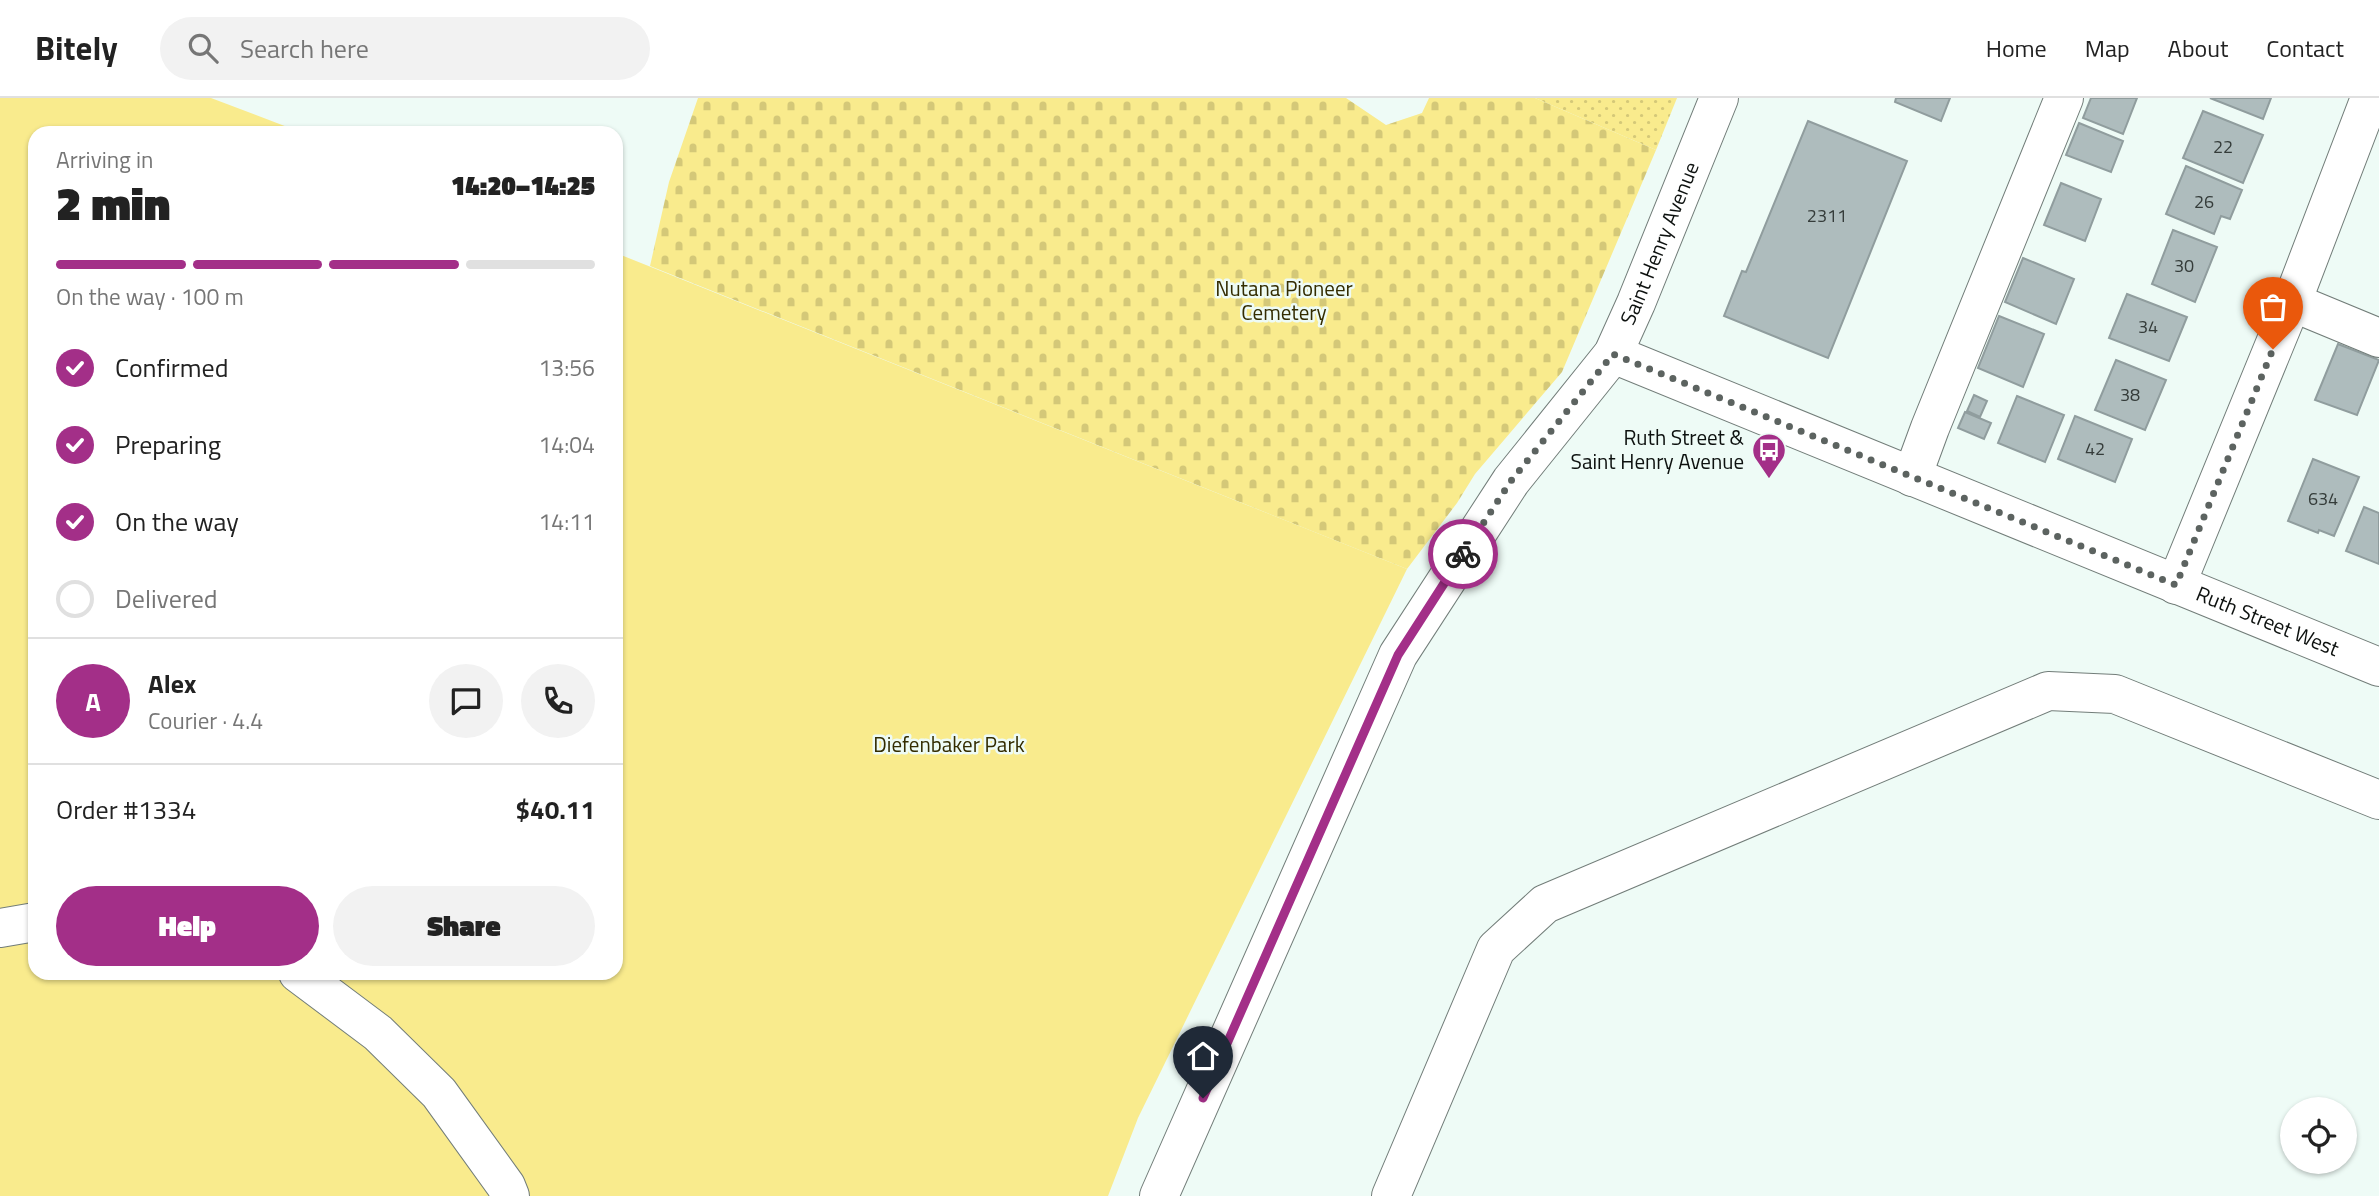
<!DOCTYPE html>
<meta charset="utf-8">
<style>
body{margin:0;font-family:"Titillium Web",sans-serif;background:#f2f2f2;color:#222;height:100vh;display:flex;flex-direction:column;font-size:26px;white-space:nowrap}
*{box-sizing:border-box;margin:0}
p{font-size:23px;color:#767676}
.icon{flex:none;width:38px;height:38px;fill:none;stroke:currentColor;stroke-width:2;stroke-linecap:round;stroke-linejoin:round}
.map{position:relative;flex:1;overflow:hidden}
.sheet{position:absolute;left:28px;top:28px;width:595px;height:854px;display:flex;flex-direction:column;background:#fff;border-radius:21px;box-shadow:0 2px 5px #0004}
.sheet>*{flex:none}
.tools{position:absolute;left:2280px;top:999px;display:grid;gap:14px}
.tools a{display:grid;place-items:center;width:77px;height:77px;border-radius:50%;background:#fff;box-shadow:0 2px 5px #0004;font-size:35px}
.pin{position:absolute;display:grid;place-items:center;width:60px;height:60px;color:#fff;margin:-72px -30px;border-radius:50% 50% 50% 0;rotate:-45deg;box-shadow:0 0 7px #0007}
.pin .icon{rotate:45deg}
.courier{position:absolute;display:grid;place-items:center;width:70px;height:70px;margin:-35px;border:5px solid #a32f88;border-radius:50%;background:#fff;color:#222;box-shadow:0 2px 9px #0007}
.summary em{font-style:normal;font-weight:800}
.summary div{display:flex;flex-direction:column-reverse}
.summary{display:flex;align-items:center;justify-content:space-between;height:119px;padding:0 28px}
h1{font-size:46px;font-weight:800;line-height:52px}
.bar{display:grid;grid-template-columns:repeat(4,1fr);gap:10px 7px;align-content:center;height:84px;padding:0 28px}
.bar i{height:9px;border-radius:5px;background:#e0e0e0}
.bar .current{background:#a32f88}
.bar p{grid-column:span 4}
.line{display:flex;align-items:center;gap:18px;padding:0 28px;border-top:2px solid #e0e0e0}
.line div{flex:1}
.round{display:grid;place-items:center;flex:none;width:74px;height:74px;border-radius:37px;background:#f2f2f2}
ol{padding:0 28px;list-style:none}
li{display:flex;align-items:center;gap:21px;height:77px}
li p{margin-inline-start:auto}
li .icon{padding:7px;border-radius:50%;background:#a32f88;color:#fff;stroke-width:4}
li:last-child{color:#767676}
li i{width:38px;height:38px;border:4px solid #e0e0e0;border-radius:50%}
.primary-button{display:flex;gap:14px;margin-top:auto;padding:14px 28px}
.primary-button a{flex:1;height:80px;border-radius:42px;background:#a32f88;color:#fff;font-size:28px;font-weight:800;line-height:80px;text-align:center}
.primary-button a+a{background:#f2f2f2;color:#222}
header{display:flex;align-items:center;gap:42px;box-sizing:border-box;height:98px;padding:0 35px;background:#fff;border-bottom:2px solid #e0e0e0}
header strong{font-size:33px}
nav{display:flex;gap:38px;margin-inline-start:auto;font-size:24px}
.search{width:490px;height:63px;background:#f2f2f2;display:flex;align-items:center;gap:18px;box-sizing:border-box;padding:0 24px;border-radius:38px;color:#767676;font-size:26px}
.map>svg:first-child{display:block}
</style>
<header>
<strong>Bitely</strong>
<div class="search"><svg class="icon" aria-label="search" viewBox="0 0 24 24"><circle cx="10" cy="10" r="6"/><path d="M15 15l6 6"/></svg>Search here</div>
<nav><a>Home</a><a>Map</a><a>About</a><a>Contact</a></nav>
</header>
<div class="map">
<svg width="2379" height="1098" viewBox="0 0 2379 1098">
<defs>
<pattern id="grass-dots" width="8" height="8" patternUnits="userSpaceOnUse" patternTransform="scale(1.75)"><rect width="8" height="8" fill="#f9eb8d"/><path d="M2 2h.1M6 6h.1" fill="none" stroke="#d4c878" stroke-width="1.8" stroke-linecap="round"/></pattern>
<pattern id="cemetery-stones" width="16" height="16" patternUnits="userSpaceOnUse" patternTransform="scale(1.75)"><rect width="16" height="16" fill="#f9eb8d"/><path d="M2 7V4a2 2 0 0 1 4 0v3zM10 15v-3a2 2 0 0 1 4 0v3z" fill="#d4c878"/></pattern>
</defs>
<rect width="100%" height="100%" fill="#eefbf6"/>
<path fill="url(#grass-dots)" d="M1535,0H1677L1656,52Z"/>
<path fill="url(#cemetery-stones)" d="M698,0H1346L1386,27L1422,15L1429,0H1535L1656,52L1562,274L1475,376L1457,405L1407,471L650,168L669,84Z"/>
<path fill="#f9eb8d" d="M0,0H211L303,35H35V875H616V155L1407,471L1138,1020L1108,1098H0Z"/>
<path fill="#aebcbd" stroke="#909d9e" stroke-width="2" d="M1896,0H1950L1941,23L1895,4Z
M2091,0H2137L2123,36L2083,20Z
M2210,0H2271L2263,21Z
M2203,13L2263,37L2243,85L2183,60Z
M1808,23L1907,63L1828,260L1724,218L1742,173L1746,174Z
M2079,25L2123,43L2111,74L2066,57Z
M2186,68L2242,92L2230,121L2221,118L2214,136L2166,116Z
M2061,85L2101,101L2085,143L2044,127Z
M2173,132L2217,149L2195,204L2152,186Z
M2023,160L2074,181L2056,226L2005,204Z
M2127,196L2187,219L2169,263L2109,240Z
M1999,218L2044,236L2023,289L1978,270Z
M2338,246L2379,262L2357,317L2315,302Z
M2116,262L2166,282L2145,332L2095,312Z
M1974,297L1987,303L1980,319L1967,313Z
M2017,298L2064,317L2045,364L1998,345Z
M1965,314L1991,325L1984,341L1958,330Z
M2075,318L2132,341L2115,384L2058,361Z
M2313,361L2359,379L2334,438L2319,432L2318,435L2288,423Z
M2364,409L2379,415V466L2346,453Z"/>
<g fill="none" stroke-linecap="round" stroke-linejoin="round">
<g stroke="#727d79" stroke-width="40">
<g id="minor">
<path d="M2292,204L2379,240"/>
<path id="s1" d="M1613,256L2379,569"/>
<path d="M1912,379L1930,330L2064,0"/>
<path d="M2176,487L2292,204L2370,0"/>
<path d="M0,830L35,824"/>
<path d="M298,875L378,935L439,995L506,1088L510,1098"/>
<path id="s2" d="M1159,1098L1398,557L1511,383L1613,256L1636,205L1719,0"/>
<path d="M1391,1098L1496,851L1545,806L2048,593L2115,596L2379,702"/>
</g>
</g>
<use href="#minor" stroke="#fff" stroke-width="38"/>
</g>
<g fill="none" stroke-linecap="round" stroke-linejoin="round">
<path stroke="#5c6360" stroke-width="7" stroke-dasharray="0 12.6" d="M1463,456L1511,383L1613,256L2176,487L2273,251"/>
<path stroke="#a32f88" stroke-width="9" d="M1203,1000L1398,557L1463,456"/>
</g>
<defs>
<g id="bus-pin" transform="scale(1.75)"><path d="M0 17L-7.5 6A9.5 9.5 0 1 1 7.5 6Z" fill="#a32f88" stroke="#eefbf6"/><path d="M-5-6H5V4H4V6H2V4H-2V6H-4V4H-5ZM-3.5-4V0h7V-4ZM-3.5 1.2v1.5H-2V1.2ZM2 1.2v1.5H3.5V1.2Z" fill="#fff"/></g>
</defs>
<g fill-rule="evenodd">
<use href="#bus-pin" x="1769" y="352"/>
</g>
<g text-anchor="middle" stroke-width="5" stroke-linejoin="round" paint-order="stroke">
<g font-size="18" fill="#353c3a">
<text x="2223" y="55">22</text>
<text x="2204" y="110">26</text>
<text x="1827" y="124">2311</text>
<text x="2184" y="174">30</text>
<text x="2148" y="235">34</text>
<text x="2130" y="303">38</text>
<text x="2095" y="357">42</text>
<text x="2323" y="407">634</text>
</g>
<g font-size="21" fill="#0d110f" stroke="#eefbf6">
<text dy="7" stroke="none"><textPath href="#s2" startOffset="1082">Saint Henry Avenue</textPath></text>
<text dy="7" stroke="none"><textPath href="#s1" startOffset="707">Ruth Street West</textPath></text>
</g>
<g font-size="21" fill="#332c00" stroke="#eefbf6">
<text x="1284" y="198">Nutana Pioneer<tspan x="1284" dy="24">Cemetery</tspan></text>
<text x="949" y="654">Diefenbaker Park</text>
</g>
<g font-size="21" fill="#0d110f" stroke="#eefbf6" text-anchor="end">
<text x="1744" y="347">Ruth Street &amp;<tspan x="1744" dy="24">Saint Henry Avenue</tspan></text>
</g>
</g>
</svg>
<div class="tools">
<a><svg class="icon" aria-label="locate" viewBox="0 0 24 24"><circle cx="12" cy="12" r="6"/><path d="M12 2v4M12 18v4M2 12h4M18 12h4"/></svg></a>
</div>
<div class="pin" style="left:2273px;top:251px;background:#ea580c"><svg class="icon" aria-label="bag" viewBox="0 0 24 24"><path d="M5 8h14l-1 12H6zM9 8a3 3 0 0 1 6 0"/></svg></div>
<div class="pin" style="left:1203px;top:1000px;background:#1f2937"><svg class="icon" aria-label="home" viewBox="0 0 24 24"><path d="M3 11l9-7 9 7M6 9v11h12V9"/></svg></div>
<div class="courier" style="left:1463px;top:456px"><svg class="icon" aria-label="bike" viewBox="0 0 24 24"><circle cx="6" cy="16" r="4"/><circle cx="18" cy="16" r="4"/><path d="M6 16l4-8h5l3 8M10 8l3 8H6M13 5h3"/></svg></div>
<section class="sheet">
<div class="summary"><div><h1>2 min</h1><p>Arriving in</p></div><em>14:20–14:25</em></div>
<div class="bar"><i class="current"></i><i class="current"></i><i class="current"></i><i></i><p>On the way · 100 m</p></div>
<ol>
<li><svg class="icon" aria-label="check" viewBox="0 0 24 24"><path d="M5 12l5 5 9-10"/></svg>Confirmed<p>13:56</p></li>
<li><svg class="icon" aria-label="check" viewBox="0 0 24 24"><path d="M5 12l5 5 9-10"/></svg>Preparing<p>14:04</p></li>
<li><svg class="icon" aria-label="check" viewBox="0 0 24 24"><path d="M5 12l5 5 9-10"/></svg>On the way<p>14:11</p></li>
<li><i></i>Delivered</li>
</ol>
<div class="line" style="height:126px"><b class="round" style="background:#a32f88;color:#fff">A</b><div><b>Alex</b><p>Courier · 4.4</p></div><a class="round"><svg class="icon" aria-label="chat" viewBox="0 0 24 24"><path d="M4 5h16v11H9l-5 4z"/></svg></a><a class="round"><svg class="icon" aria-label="phone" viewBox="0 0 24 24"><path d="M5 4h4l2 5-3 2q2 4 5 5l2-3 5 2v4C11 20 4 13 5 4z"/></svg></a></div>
<div class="line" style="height:91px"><div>Order #1334</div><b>$40.11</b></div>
<div class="primary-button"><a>Help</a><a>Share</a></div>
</section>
</div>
